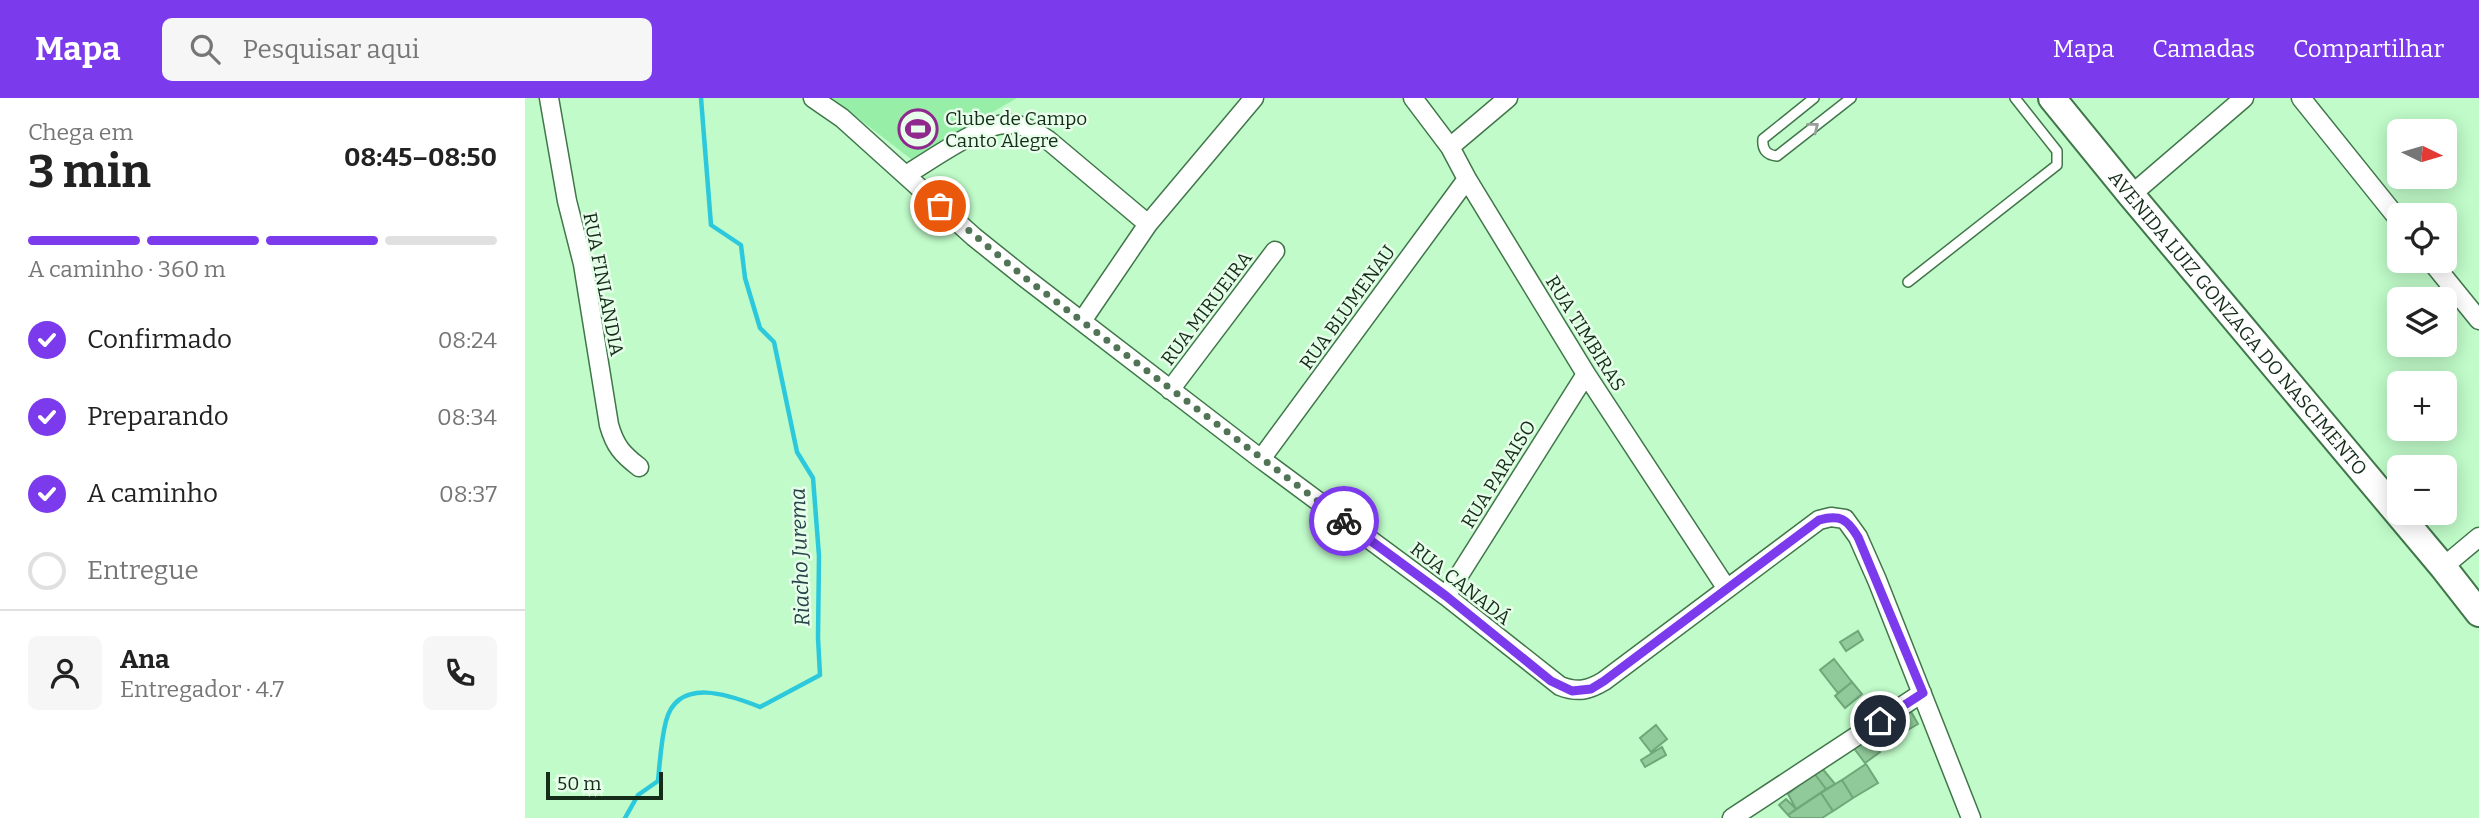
<!DOCTYPE html>
<html lang="pt">
<meta charset="utf-8">
<style>
body{margin:0;font-family:Bitter,serif;background:#f6f6f6;color:#222;height:100vh;display:flex;flex-direction:column;font-size:26px;white-space:nowrap}
*{box-sizing:border-box;margin:0}
p{font-size:23px;color:#767676}
.icon{flex:none;width:38px;height:38px;fill:none;stroke:currentColor;stroke-width:2;stroke-linecap:round;stroke-linejoin:round}
.map{position:relative;flex:1;overflow:hidden}
.sheet{display:flex;flex-direction:column;background:#fff;width:525px}
.sheet>*{flex:none}
.needle{width:46px;rotate:95deg}
.buttons{position:absolute;left:1862px;top:21px;display:grid;gap:14px}
.buttons a{display:grid;place-items:center;width:70px;height:70px;border-radius:10px;background:#fff;box-shadow:0 4px 18px #0003;font-size:35px}
.scale{position:absolute;left:21px;bottom:18px;width:117px;box-sizing:border-box;padding-left:7px;border:4px solid #152c19;border-top:0;font-size:19px;line-height:24px;white-space:nowrap;color:#152c19;-webkit-text-stroke:5px #e7ffea;paint-order:stroke}
.pin{position:absolute;display:grid;place-items:center;width:60px;height:60px;color:#fff;margin:-30px;border:4px solid #fff;border-radius:50%;box-shadow:0 2px 7px #0007}
.courier{position:absolute;display:grid;place-items:center;width:70px;height:70px;margin:-35px;border:5px solid #7c3aed;border-radius:50%;background:#fff;color:#222;box-shadow:0 2px 9px #0007}
.head em{font-style:normal;font-weight:700}
.head div{display:flex;flex-direction:column-reverse}
.head{display:flex;align-items:center;justify-content:space-between;height:119px;padding:0 28px}
h1{font-size:46px;font-weight:700;line-height:52px}
.bar{display:grid;grid-template-columns:repeat(4,1fr);gap:10px 7px;align-content:center;height:84px;padding:0 28px}
.bar i{height:9px;border-radius:5px;background:#e0e0e0}
.bar .current{background:#7c3aed}
.bar p{grid-column:span 4}
.line{display:flex;align-items:center;gap:18px;padding:0 28px;border-top:2px solid #e0e0e0}
.line div{flex:1}
.round{display:grid;place-items:center;flex:none;width:74px;height:74px;border-radius:10px;background:#f6f6f6}
ol{padding:0 28px;list-style:none}
li{display:flex;align-items:center;gap:21px;height:77px}
li p{margin-inline-start:auto}
li .icon{padding:7px;border-radius:50%;background:#7c3aed;color:#fff;stroke-width:4}
li:last-child{color:#767676}
li i{width:38px;height:38px;border:4px solid #e0e0e0;border-radius:50%}
header{display:flex;align-items:center;gap:42px;box-sizing:border-box;height:98px;padding:0 35px;background:#7c3aed;color:#fff}
header strong{font-size:33px}
nav{display:flex;gap:38px;margin-inline-start:auto;font-size:24px}
.search{width:490px;height:63px;background:#f6f6f6;display:flex;align-items:center;gap:18px;box-sizing:border-box;padding:0 24px;border-radius:10px;color:#767676;font-size:26px}
main{display:flex;flex:1;min-height:0}
.map>svg:first-child{display:block}
</style>
<header>
<strong>Mapa</strong>
<div class="search"><svg class="icon" aria-label="search" viewBox="0 0 24 24"><circle cx="10" cy="10" r="6"/><path d="M15 15l6 6"/></svg>Pesquisar aqui</div>
<nav><a>Mapa</a><a>Camadas</a><a>Compartilhar</a></nav>
</header>
<main>
<section class="sheet">
<div class="head"><div><h1>3 min</h1><p>Chega em</p></div><em>08:45–08:50</em></div>
<div class="bar"><i class="current"></i><i class="current"></i><i class="current"></i><i></i><p>A caminho · 360 m</p></div>
<ol>
<li><svg class="icon" aria-label="check" viewBox="0 0 24 24"><path d="M5 12l5 5 9-10"/></svg>Confirmado<p>08:24</p></li>
<li><svg class="icon" aria-label="check" viewBox="0 0 24 24"><path d="M5 12l5 5 9-10"/></svg>Preparando<p>08:34</p></li>
<li><svg class="icon" aria-label="check" viewBox="0 0 24 24"><path d="M5 12l5 5 9-10"/></svg>A caminho<p>08:37</p></li>
<li><i></i>Entregue</li>
</ol>
<div class="line" style="height:126px"><a class="round"><svg class="icon" aria-label="person" viewBox="0 0 24 24"><circle cx="12" cy="8" r="4"/><path d="M4 21q1-7 8-7t8 7"/></svg></a><div><b>Ana</b><p>Entregador · 4.7</p></div><a class="round"><svg class="icon" aria-label="phone" viewBox="0 0 24 24"><path d="M5 4h4l2 5-3 2q2 4 5 5l2-3 5 2v4C11 20 4 13 5 4z"/></svg></a></div>
</section>
<div class="map">
<svg width="1954" height="720" viewBox="0 0 1954 720">
<rect width="100%" height="100%" fill="#c0fbc9"/>
<path fill="#97efa7" d="M307,0H492L386,61Z"/>
<g fill="none" stroke-linecap="round" stroke-linejoin="round">
<path stroke="#2cc9dd" stroke-width="4.5" d="M100,720L113,697L133,683C135,663 136,642 141,623C153,578 205,597 235,609L295,577L293,540L294,458L288,380L272,354L249,244L235,230L220,180L216,147L186,127L176,0"/>
</g>
<path fill="#91ca9a" stroke="#6fa779" stroke-width="2" d="M1333,533L1338,542L1321,553L1315,544Z
M1309,561L1327,584L1313,595L1295,572Z
M1327,584L1337,596L1320,610L1310,598Z
M1385,612L1393,626L1367,641L1359,626Z
M1131,627L1142,641L1126,654L1115,640Z
M1360,629L1369,644L1354,653L1345,638Z
M1343,638L1355,654L1340,665L1328,649Z
M1137,649L1141,657L1120,669L1116,662Z
M1341,666L1353,685L1328,700L1317,682Z
M1296,669L1310,686L1301,691L1289,675Z
M1289,675L1301,691L1271,711L1263,696Z
M1317,682L1328,700L1308,713L1296,695Z
M1296,695L1308,713L1297,720H1266L1263,717Z
M1261,701L1271,711L1263,717L1254,707Z"/>
<g fill="none" stroke-linecap="round" stroke-linejoin="round">
<g stroke="#40764a" stroke-width="12">
<path id="lane" d="M1289,0L1238,41C1237,51 1241,57 1252,58L1326,0
M1383,184L1532,67V53L1490,0"/>
</g>
<g stroke="#40764a" stroke-width="21">
<path id="street" d="M24,0L42,103L58,166L84,327C90,348 97,356 114,369
M288,0L317,20L449,139L499,179L736,361L921,498L1035,588C1053,595 1064,592 1079,583L1294,422L1306,419L1320,421L1333,439L1352,482L1446,720
M888,0L925,49L942,81L1061,276L1202,491
M1776,0L1874,122
M925,49L983,0
M381,77C404,63 457,25 483,26C498,26 511,34 523,42L623,126
M1606,97L1719,0
M1906,163L1954,222
M557,223L623,126L729,0
M645,292L750,153
M736,361L942,81
M1918,469L1954,439
M921,498L1061,276
M1207,720L1397,595"/>
</g>
<g stroke="#40764a" stroke-width="30">
<g id="secondary">
<path id="s1" d="M1527,0L1606,97L1918,469L1954,515"/>
</g>
</g>
<use href="#lane" stroke="#fff" stroke-width="9"/>
<use href="#street" stroke="#fff" stroke-width="18"/>
<use href="#secondary" stroke="#fff" stroke-width="26"/>
</g>
<defs><path id="oneway-chevron" d="M-2-3.5L2.5 0L-2 3.5" fill="none" stroke-width="1.6" stroke-linecap="round" stroke-linejoin="round" transform="scale(1.75)"/></defs>
<use stroke="#96a098" href="#oneway-chevron" transform="translate(1289 29) rotate(-38)"/>
<g fill="none" stroke-linecap="round" stroke-linejoin="round">
<path stroke="#517457" stroke-width="7" stroke-dasharray="0 12.6" d="M415,108L499,179L819,423"/>
<path stroke="#7c3aed" stroke-width="9" d="M819,423L921,498L1026,583L1047,593L1066,591L1079,583L1294,422C1315,416 1322,421 1333,439L1398,595L1355,623"/>
</g>
<defs>
<g id="stadium-ring" transform="scale(2.0125)"><circle r="9.5" fill="#e7ffea" stroke="#90298e" stroke-width="1.5"/><path d="M0-5a6.5 5 0 1 0 0 10a6.5 5 0 1 0 0-10ZM-3.5-1.8h7v3.6h-7Z" fill="#90298e"/></g>
</defs>
<g fill-rule="evenodd">
<use href="#stadium-ring" x="393" y="31"/>
</g>
<g text-anchor="middle" stroke-width="5" stroke-linejoin="round" paint-order="stroke">
<g font-size="19" fill="#152c19" stroke="#e7ffea" text-anchor="start">
<text x="420" y="27">Clube de Campo<tspan x="420" dy="22">Canto Alegre</tspan></text>
</g>
<g font-size="19" fill="#152c19" stroke="#e7ffea">
<text transform="translate(79 186) rotate(79)" y="7">RUA FINLANDIA</text>
<text transform="translate(822 209) rotate(-54)" y="7">RUA BLUMENAU</text>
<text transform="translate(681 210) rotate(-53)" y="7">RUA MIRUEIRA</text>
<text dy="7" stroke="none"><textPath href="#s1" startOffset="292">AVENIDA LUIZ GONZAGA DO NASCIMENTO</textPath></text>
<text transform="translate(1061 235) rotate(58)" y="7">RUA TIMBIRAS</text>
<text transform="translate(973 376) rotate(-58)" y="7">RUA PARAISO</text>
<text transform="translate(936 485) rotate(38)" y="7">RUA CANADÁ</text>
</g>
<g font-size="21" font-style="italic" fill="#254449" stroke="#e7ffea">
<text transform="translate(275 459) rotate(-92)" y="7">Riacho Jurema</text>
</g>
</g>
</svg>
<div class="buttons">
<a><svg class="needle" viewBox="-14 -14 28 28"><path d="M0-13l5 13h-10z" fill="#e53935"/><path d="M0 13l5-13h-10z" fill="#767676"/></svg></a>
<a><svg class="icon" aria-label="locate" viewBox="0 0 24 24"><circle cx="12" cy="12" r="6"/><path d="M12 2v4M12 18v4M2 12h4M18 12h4"/></svg></a>
<a><svg class="icon" aria-label="layers" viewBox="0 0 24 24"><path d="M12 4l9 5-9 5-9-5zM3 14l9 5 9-5"/></svg></a>
<a>+</a>
<a>−</a>
</div>
<div class="scale">50 m</div>
<div class="pin" style="left:415px;top:108px;background:#ea580c"><svg class="icon" aria-label="bag" viewBox="0 0 24 24"><path d="M5 8h14l-1 12H6zM9 8a3 3 0 0 1 6 0"/></svg></div>
<div class="pin" style="left:1355px;top:623px;background:#1f2937"><svg class="icon" aria-label="home" viewBox="0 0 24 24"><path d="M3 11l9-7 9 7M6 9v11h12V9"/></svg></div>
<div class="courier" style="left:819px;top:423px"><svg class="icon" aria-label="bike" viewBox="0 0 24 24"><circle cx="6" cy="16" r="4"/><circle cx="18" cy="16" r="4"/><path d="M6 16l4-8h5l3 8M10 8l3 8H6M13 5h3"/></svg></div>
</div>
</main>
